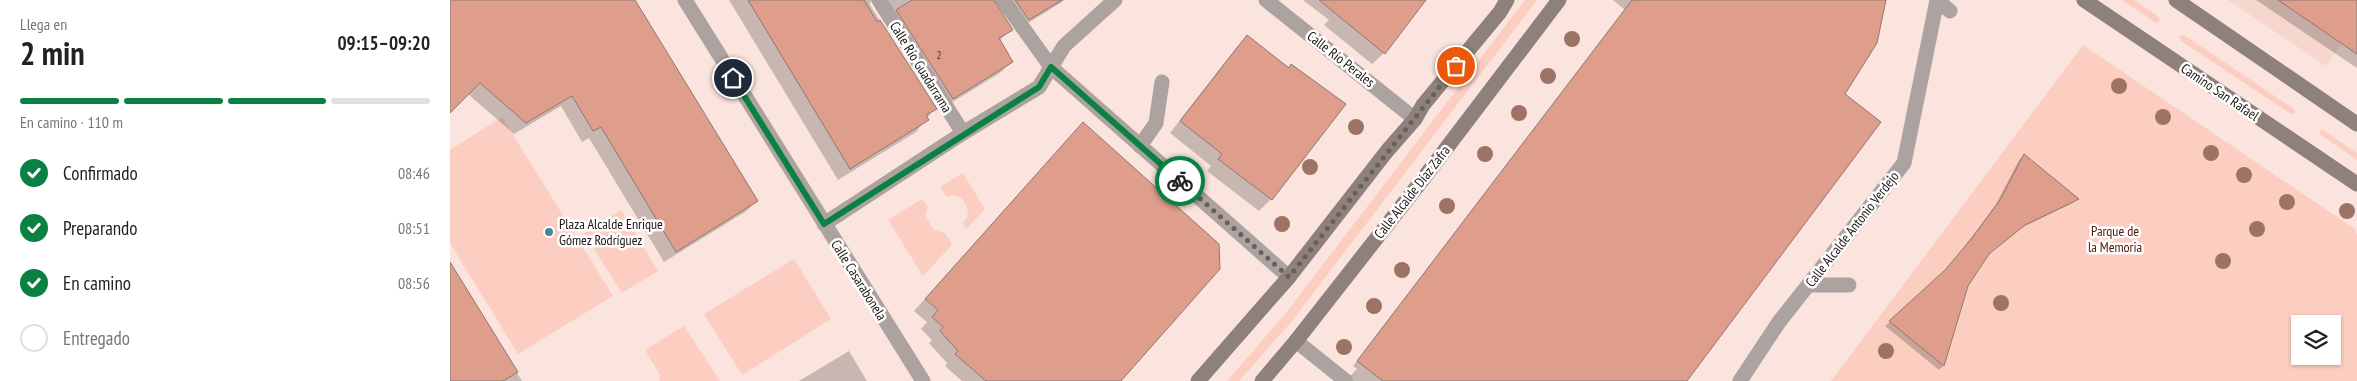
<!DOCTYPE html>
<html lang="es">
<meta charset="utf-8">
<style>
body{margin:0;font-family:"PT Sans Narrow",sans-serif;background:#f2f2f2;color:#222;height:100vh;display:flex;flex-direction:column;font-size:19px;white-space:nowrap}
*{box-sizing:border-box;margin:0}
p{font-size:16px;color:#767676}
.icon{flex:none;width:28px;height:28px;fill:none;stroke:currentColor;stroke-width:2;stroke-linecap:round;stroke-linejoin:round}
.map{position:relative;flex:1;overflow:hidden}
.side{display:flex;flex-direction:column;background:#fff;width:450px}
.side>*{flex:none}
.fabs{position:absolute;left:1841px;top:315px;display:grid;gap:10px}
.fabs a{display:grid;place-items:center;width:50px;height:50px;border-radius:0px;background:#fff;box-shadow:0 1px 4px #0004;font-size:25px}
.pin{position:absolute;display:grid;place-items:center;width:42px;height:42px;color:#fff;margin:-21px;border:2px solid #fff;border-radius:50%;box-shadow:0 1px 5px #0007}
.courier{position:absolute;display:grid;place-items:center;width:50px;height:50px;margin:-25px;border:4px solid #0b8043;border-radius:50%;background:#fff;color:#222;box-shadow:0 1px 6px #0007}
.summary em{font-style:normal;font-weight:600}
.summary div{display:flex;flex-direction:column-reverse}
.summary{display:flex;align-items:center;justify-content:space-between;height:85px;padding:0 20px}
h1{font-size:32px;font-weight:600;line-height:38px}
.bar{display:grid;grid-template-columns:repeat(4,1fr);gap:8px 5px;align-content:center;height:60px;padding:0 20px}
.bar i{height:6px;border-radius:4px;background:#e0e0e0}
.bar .on{background:#0b8043}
.bar p{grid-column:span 4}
ol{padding:0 20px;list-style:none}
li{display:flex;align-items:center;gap:15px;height:55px}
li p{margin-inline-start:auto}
li .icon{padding:5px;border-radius:50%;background:#0b8043;color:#fff;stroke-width:4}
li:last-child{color:#767676}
li i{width:28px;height:28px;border:2px solid #e0e0e0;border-radius:50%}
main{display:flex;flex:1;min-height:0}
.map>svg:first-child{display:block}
</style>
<main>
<section class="side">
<div class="summary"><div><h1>2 min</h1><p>Llega en</p></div><em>09:15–09:20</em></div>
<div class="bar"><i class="on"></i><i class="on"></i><i class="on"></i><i></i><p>En camino · 110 m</p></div>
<ol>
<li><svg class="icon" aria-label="check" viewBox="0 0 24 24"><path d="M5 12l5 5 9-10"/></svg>Confirmado<p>08:46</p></li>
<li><svg class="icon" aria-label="check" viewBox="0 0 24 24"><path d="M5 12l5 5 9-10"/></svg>Preparando<p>08:51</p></li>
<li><svg class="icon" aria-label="check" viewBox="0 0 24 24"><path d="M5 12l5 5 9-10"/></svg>En camino<p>08:56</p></li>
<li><i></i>Entregado</li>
</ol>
</section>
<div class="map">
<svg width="1907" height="381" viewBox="0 0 1907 381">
<rect width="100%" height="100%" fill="#fbe4dd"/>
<path fill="#f6d6cd" d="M1778,0H1907V54L1892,44L1876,66Z"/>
<path fill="#fccec1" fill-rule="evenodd" d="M1075,0H1087L842,321L789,381H777L836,313Z
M1672,0H1684L1709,17L1710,21L1706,23Z
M1734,35L1844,109L1845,113L1841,114L1731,41L1729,36Z
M1633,45L1905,229L1907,236V381H1381ZM1850,324H1882V356H1850Z
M52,117L163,296L68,354L0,243V150Z
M1873,130L1907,153V160L1871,135L1869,131Z
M513,173L535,209L516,229L513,222L518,216C518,203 511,192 497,197L490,187Z
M472,199L478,207L475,216L484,230L495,233L502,245L473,276L438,220Z
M171,210L208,271L172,293L134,233Z
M344,259L381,319L292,375L254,314Z
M234,326L270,381H209L210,375L195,350Z"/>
<path fill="#0003" d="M0,0H183L307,201L295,212L214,262L139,138L132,142L111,106L64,134L18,94L0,111Z
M279,0H615L567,30L549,5L541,2L561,29L549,41L561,62L550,73L491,109L426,6L420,1V5L485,108L466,132L388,180Z
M853,0H974L934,53L922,64L874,25L879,20Z
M1163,0H1435L1393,95L1235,381H899L897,379L907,369L903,366L1175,10Z
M1806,0H1907V68Z
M797,37L838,69L841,66L894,104L821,199L809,211L757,171L761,166L720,133L786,48Z
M633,124L669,381H512L495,366L497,363L479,343L482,340L471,329L477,322L464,311Z
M1574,156L1627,199L1623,203L1569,229L1537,255L1517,285L1493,366L1489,370L1435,326L1493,275L1545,206L1569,160Z
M0,265L72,381H0Z
M399,351L417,381H349Z"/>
<path fill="#df9e8b" stroke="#8d7872" d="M0,0H185L308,201L226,252L151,127L143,131L122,96L76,123L30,83L0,113Z
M298,0H414L427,22L430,20L487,109L476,115L479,120L400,169Z
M462,0H544L563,30L549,38L563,62L503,99L446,10Z
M565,0H612L579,20Z
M869,0H976L935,54Z
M1182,0H1436L1427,43L1395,94L1431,122L1237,381H933L907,361Z
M1828,0H1907V54Z
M797,35L839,68L841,64L896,104L822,200L768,159L772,154L730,121Z
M633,122L769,244L770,269L671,381H536L505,354L508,351L490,331L493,327L482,317L488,310L475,299Z
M1574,154L1629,199L1575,225L1539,254L1518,286L1494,366L1439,321L1495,270L1522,238L1550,200Z
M0,262L68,372L53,381H0Z"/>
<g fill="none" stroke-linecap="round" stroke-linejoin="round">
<path stroke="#aca3a0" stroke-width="15" d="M1487,0L1500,11
M690,146L706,123L712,82
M1358,285H1399
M1290,381L1329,322L1454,163L1487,0"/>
<path stroke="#aca3a0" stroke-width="15" d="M235,0L473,381
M429,0L513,133
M553,0L601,67L839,277
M816,0L965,119
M374,224L513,133L589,87L614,46L665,0
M846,341L896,381"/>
<path stroke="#8e807c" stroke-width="15" d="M1634,0L1907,184
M1726,0L1907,124
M748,381L839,277L937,151L965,119L973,105L1050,12L1057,0
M812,381L846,341L973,179L1109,0"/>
</g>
<g fill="#9d7366">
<circle cx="1122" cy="39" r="8"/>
<circle cx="1098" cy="76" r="8"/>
<circle cx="1669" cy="86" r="8"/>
<circle cx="1069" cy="113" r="8"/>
<circle cx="1713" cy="117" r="8"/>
<circle cx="906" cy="127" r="8"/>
<circle cx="1761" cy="153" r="8"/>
<circle cx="1035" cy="154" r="8"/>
<circle cx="860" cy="167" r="8"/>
<circle cx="1794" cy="175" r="8"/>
<circle cx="1837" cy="202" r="8"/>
<circle cx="997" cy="206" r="8"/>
<circle cx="1897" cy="211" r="8"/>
<circle cx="832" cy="224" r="8"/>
<circle cx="1807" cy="229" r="8"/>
<circle cx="1773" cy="261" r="8"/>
<circle cx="952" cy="270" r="8"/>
<circle cx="1551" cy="303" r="8"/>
<circle cx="924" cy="306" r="8"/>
<circle cx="894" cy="347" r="8"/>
<circle cx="1436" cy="351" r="8"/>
</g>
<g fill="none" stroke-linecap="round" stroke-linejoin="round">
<path stroke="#6b5d5a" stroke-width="5" stroke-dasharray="0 9" d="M730,181L839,277L1006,66"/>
<path stroke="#0b8043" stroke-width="6" d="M283,78L374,224L589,87L601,67L730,181"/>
</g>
<circle fill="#458798" stroke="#fff" stroke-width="2" cx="99" cy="232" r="5"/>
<g text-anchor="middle" stroke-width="5" stroke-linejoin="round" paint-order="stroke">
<g font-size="11" fill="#4e3731">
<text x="489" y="59">2</text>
</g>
<g font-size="14" fill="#1d1513" stroke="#fff">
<text transform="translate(891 59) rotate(38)" y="5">Calle Río Perales</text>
<text transform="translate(471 67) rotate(58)" y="5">Calle Río Guadarrama</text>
<text transform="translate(1770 92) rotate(34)" y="5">Camino San Rafael</text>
<text transform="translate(962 192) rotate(-52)" y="5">Calle Alcalde Díaz Zafra</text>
<text transform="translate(1402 229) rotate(-52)" y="5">Calle Alcalde Antonio Verdejo</text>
<text transform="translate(409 280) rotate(58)" y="5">Calle Casarabonela</text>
</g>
<g font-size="14" fill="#1d1513" stroke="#fff" text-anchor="start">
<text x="109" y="229">Plaza Alcalde Enrique<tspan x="109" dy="16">Gómez Rodríguez</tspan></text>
</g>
<g font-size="14" fill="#501705" stroke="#fff">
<text x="1665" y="236">Parque de<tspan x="1665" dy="16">la Memoria</tspan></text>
</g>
</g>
</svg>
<div class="fabs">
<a><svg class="icon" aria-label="layers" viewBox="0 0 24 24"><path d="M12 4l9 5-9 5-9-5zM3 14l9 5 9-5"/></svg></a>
</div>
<div class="pin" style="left:1006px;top:66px;background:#ea580c"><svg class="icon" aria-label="bag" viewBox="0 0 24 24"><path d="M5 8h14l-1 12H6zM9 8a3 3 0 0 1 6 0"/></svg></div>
<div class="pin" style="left:283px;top:78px;background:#1f2937"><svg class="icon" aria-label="home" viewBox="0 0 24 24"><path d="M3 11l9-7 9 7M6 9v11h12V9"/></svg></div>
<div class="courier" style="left:730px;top:181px"><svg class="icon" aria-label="bike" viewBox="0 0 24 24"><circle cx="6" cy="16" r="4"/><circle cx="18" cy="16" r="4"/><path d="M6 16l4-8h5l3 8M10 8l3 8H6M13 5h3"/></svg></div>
</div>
</main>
